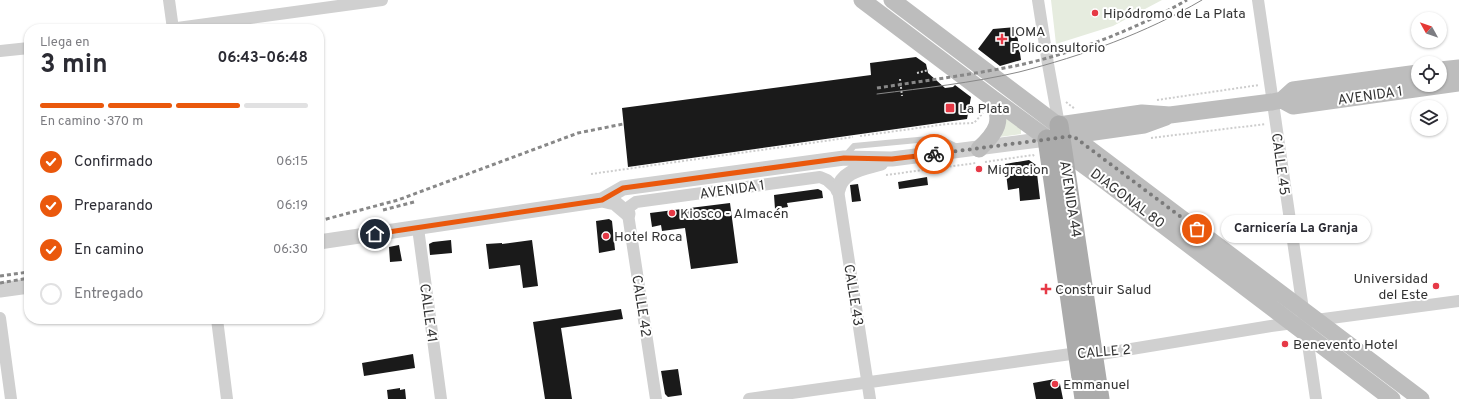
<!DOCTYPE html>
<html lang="es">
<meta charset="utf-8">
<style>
body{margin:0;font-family:Overpass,sans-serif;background:#f7f7f7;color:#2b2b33;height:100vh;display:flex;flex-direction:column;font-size:15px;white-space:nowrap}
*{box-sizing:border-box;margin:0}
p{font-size:13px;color:#7c7c81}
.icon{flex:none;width:22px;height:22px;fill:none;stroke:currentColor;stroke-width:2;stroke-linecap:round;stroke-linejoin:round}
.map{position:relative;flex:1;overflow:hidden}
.side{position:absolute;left:24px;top:24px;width:300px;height:300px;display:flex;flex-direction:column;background:#fff;border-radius:16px;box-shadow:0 1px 3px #0004}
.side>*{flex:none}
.needle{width:26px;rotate:310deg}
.buttons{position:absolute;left:1411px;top:12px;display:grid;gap:8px}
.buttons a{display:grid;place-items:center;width:36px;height:36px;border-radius:50%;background:#fff;box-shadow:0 1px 3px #0004;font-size:20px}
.pin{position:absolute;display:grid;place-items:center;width:34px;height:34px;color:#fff;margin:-17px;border:2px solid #fff;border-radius:50%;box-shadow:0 1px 4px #0007}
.courier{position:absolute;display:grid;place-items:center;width:40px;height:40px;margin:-20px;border:3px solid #ea580c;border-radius:50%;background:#fff;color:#222;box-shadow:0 1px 5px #0007}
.bubble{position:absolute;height:28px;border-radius:14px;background:#fff;box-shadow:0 1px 3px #0004;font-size:13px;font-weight:700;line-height:28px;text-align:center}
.overview em{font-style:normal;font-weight:700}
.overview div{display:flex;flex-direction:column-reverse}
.overview{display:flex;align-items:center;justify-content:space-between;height:68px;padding:0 16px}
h1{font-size:26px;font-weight:700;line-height:30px}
.bar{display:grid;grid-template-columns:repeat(4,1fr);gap:6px 4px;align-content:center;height:48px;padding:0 16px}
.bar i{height:5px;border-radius:3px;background:#e1e1e2}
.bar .active{background:#ea580c}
.bar p{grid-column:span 4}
ol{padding:0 16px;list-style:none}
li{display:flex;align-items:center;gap:12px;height:44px}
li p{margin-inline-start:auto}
li .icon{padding:4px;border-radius:50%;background:#ea580c;color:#fff;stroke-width:4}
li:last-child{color:#7c7c81}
li i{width:22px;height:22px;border:2px solid #e1e1e2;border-radius:50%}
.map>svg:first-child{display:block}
</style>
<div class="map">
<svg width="1459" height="399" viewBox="0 0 1459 399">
<rect width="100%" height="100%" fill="#fff"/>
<path fill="#e6ecdf" d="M1051,0H1162L1113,26L1056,44Z
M1005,116L1021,127V134L992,138Z"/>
<path fill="#1a1a1a" d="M1016,27L1021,60L1000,66L978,49L993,29Z
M916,57L926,64L928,73L945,88L953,87L955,85L971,97L967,119L628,167L622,108L871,75L870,63Z
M1029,160L1036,165L1040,199L1020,201L1019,188L1008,190L1005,164Z
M927,177L928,185L899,189L898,182Z
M858,184L861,201L852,202L850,185Z
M818,189L822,191L823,198L787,203L788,207L775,209L774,195Z
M730,203L738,263L691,269L685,228L662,231L661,225L652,227L650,213Z
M609,219L612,221L615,250L599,253L596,221Z
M451,240L452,253L430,255L429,244L433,242Z
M532,240L538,286L523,288L520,265L489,269L486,244L502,243V244Z
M399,245L402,261L390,262L389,247Z
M621,309L623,319L561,328L572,399H545L533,322Z
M413,354L415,368L364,376L362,363Z
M678,369L682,395L668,397L665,394L661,371Z
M1055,379L1060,384L1063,399H1036L1033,383Z
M400,388V390L405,389L406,399H388L387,390Z"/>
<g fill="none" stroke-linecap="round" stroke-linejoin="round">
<path stroke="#cdcdcd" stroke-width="2" stroke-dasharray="2 2" stroke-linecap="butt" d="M917,73L929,70
M900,79L902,96
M1157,100L1259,85
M1066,102L1075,109
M860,136L947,124L974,123L983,113
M1151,138L1266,124
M985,162L1033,155L1035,157
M591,174L853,137
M886,175L976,163"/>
<path stroke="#d0d0d0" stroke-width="6" d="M845,156L854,146L939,138L957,147"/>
<path stroke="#d0d0d0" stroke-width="12" d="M169,0L173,29
M1038,0L1048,64L1059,125
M1258,0L1316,399
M170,29L382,0
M0,51L29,48
M418,228L441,399
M0,318L11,399
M217,319L227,399
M656,399L628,214L629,207L636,202L820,177L827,180L838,190L870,399
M749,399L1078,353L1095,355L1271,326L1459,301"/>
<path stroke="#d0d0d0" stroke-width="15" d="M838,190C842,170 865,168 881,163
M602,200L615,203L628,214
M319,242L602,200L623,188L844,158L892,159L1047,139
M0,290L29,286"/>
<path stroke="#bdbdbd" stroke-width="17" d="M862,0L992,98L1097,175L1392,399
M892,0L1421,399
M1440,70L1459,68
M1282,100L1293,106L1459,83
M1059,125L1142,113L1170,115L1272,102L1282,100L1293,90L1418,73
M1066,136L1144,125L1166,117
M979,149C997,132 1004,121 992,98"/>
<path stroke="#ababab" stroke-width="19" d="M1059,125L1100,399
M1047,139L1084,399"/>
<path stroke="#888" stroke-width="1" d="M877,94C924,88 972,83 1019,72C1082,56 1146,33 1202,0"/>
<path stroke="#888" stroke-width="3" stroke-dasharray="4 3" stroke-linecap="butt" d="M877,88C923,81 969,75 1015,66C1075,53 1134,30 1187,0
M383,210L414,202
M319,221L398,200L578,133L623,124
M0,276L29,272
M0,283L29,278"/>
</g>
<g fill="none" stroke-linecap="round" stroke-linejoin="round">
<path stroke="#7a7a7a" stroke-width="4" stroke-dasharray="0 7.2" d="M934,154L1073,136L1197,229"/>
<path stroke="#ea580c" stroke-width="5" d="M375,234L602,200L623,188L844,158L892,159L934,154"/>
</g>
<g fill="#e63946" stroke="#fff" stroke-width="1.5">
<circle cx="1095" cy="13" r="4"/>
<path d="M1000 33h4v4h4v4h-4v4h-4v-4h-4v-4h4z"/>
<rect x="945" y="103" width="10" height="10" rx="2"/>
<circle cx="979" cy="169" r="4"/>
<circle cx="672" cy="213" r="4"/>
<circle cx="606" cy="236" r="4"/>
<circle cx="1436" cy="286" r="4"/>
<path d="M1044 283h4v4h4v4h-4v4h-4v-4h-4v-4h4z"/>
<circle cx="1285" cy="344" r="4"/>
<circle cx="1055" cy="384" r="4"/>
</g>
<g text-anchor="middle" stroke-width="4" stroke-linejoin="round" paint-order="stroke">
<g font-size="14" fill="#333" stroke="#fff" text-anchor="start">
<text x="1103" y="18">Hipódromo de La Plata</text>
<text x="1011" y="36">IOMA<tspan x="1011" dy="16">Policonsultorio</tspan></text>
<text x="959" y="113">La Plata</text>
<text x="987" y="174">Migracion</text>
<text x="680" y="218">Kiosco - Almacén</text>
<text x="614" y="241">Hotel Roca</text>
<text x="1428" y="283" text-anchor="end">Universidad<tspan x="1428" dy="16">del Este</tspan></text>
<text x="1055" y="294">Construir Salud</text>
<text x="1293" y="349">Benevento Hotel</text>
<text x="1063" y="389">Emmanuel</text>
</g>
<g font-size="14" fill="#333" stroke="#fff">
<text transform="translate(1370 95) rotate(-8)" y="5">AVENIDA 1</text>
<text transform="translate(1281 164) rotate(82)" y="5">CALLE 45</text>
<text transform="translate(732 189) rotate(-8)" y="5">AVENIDA 1</text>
<text transform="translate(1128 198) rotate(37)" y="5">DIAGONAL 80</text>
<text transform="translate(1071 199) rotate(81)" y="5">AVENIDA 44</text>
<text transform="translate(854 295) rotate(81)" y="5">CALLE 43</text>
<text transform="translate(642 306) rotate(81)" y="5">CALLE 42</text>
<text transform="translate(429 313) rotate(82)" y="5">CALLE 41</text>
<text transform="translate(1104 351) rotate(-5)" y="5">CALLE 2</text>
</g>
</g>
</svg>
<div class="buttons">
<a><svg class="needle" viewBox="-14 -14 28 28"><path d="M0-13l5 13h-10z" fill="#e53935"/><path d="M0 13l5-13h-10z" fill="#7c7c81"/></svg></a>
<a><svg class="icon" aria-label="locate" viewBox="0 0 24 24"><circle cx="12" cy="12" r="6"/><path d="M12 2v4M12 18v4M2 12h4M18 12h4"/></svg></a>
<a><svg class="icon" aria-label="layers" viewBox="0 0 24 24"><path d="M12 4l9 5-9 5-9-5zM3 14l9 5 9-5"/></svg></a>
</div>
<div class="pin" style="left:1197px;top:229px;background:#ea580c"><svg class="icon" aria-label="bag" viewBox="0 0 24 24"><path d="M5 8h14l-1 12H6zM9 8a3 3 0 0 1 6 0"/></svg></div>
<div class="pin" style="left:375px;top:234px;background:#1f2937"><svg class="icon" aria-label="home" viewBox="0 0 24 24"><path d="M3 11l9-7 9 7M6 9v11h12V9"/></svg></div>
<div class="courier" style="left:934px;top:154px"><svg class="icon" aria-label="bike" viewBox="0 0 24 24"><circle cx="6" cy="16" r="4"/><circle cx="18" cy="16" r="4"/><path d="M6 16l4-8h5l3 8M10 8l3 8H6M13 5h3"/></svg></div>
<div class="bubble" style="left:1221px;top:215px;width:150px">Carnicería La Granja</div>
<section class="side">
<div class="overview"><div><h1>3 min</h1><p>Llega en</p></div><em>06:43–06:48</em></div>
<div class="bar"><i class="active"></i><i class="active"></i><i class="active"></i><i></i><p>En camino · 370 m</p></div>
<ol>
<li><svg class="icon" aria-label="check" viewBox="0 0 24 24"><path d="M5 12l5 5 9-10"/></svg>Confirmado<p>06:15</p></li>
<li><svg class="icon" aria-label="check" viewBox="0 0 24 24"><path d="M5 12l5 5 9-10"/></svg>Preparando<p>06:19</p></li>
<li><svg class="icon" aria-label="check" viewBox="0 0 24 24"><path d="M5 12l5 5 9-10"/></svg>En camino<p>06:30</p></li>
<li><i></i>Entregado</li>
</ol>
</section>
</div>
